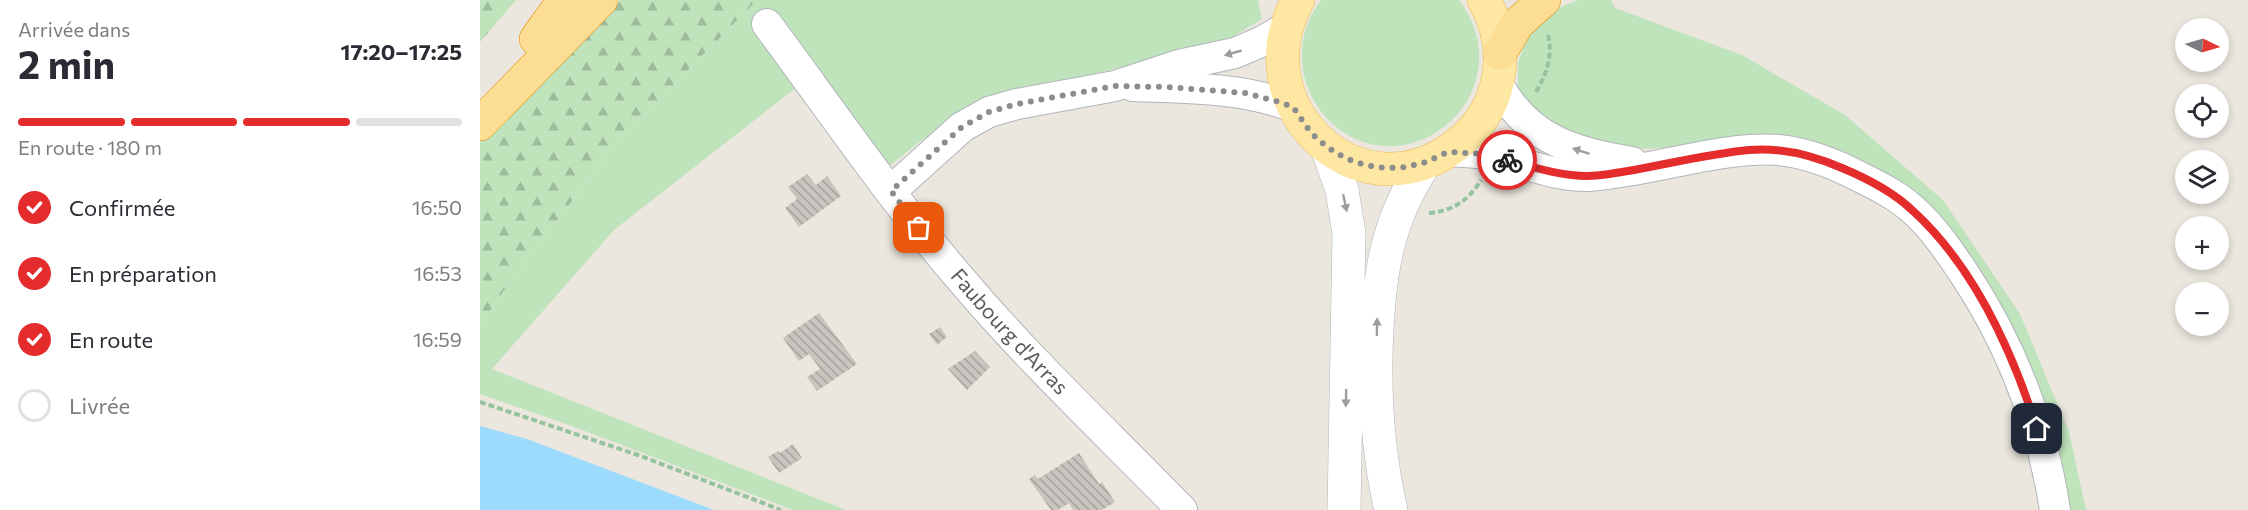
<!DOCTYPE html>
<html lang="fr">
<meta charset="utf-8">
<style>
body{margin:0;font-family:Commissioner,sans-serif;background:#f7f7f7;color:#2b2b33;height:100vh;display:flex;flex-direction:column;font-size:22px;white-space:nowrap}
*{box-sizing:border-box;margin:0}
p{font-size:20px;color:#7c7c81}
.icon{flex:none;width:33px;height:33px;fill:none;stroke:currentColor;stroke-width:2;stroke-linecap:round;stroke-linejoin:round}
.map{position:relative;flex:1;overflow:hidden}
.sheet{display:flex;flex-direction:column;background:#fff;width:480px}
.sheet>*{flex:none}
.needle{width:39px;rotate:95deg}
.controls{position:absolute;left:1695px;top:18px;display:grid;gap:12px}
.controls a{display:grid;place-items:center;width:54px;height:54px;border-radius:50%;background:#fff;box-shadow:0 3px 9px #0003;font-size:30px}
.pin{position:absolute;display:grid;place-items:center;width:51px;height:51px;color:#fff;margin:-26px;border-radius:12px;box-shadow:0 3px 9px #0006}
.courier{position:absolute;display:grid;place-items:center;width:60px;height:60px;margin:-30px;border:4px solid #e42c2d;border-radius:50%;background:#fff;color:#222;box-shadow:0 2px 8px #0007}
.head em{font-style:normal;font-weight:700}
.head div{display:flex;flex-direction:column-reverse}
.head{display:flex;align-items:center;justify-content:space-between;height:102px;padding:0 18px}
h1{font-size:39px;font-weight:700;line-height:45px}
.bar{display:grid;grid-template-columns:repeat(4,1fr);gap:9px 6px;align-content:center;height:72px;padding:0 18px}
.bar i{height:8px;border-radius:4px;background:#e1e1e2}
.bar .on{background:#e42c2d}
.bar p{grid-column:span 4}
ol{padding:0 18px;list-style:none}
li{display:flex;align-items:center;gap:18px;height:66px}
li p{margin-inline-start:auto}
li .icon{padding:6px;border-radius:50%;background:#e42c2d;color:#fff;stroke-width:4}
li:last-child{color:#7c7c81}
li i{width:33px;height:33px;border:3px solid #e1e1e2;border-radius:50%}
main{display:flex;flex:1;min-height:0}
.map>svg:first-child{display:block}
</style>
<main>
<section class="sheet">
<div class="head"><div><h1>2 min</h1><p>Arrivée dans</p></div><em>17:20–17:25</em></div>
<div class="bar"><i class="on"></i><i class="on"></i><i class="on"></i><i></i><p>En route · 180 m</p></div>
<ol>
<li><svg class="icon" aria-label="check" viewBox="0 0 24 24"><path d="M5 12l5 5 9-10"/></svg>Confirmée<p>16:50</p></li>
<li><svg class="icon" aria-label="check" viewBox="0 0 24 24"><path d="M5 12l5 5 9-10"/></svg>En préparation<p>16:53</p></li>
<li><svg class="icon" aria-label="check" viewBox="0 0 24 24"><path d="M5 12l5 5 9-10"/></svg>En route<p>16:59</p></li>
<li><i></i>Livrée</li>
</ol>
</section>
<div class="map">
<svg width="1768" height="510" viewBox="0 0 1768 510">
<defs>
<pattern id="forest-firs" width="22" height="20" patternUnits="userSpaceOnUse" patternTransform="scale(1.5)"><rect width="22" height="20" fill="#bfe3bb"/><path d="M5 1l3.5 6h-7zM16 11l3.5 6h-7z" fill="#9ebb9b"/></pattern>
<pattern id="building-back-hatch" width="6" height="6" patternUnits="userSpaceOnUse" patternTransform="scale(1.5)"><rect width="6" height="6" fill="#c8c4be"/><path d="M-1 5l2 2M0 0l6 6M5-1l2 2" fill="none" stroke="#a5a29e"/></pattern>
</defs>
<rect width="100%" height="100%" fill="#ebe7df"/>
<path fill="#bfe3bb" d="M277,0H778L782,19L752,37L679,58L506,100L438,143L408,167L331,76L134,230L12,369L366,510H313L89,425L0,394V326L24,290L136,143Z
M841,0H979C998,25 1005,56 994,86C986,108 970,125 950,136C864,179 784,75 841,0Z
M1098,0H1131L1135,8L1262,55L1365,115L1463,200L1540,314L1589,432L1606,510H1585L1566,426L1421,183L1362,151L1308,136L1197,148L1140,149L1088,136L1053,115L1038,90V63L1049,31L1068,12Z"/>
<path fill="url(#forest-firs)" d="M0,0H36L0,42Z
M140,0H277L136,143L24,290L0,326V142Z"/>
<path fill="#9ddbfd" d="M0,426L47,439L234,510H0Z"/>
<path fill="url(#building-back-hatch)" d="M327,174L336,185L347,176L361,196L319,227L305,208L317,199L308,187Z
M339,313L377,364L337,391L327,377L340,369L329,354L319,361L303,338Z
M460,327L467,337L457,345L449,334Z
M495,351L510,367L487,390L468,369Z
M313,444L322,458L299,473L288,457L298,451L300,453Z
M599,453L619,484L622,482L635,502L622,510H593L589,503L578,510H571L549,479L555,475L558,479Z"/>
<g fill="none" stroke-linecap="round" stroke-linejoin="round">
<g stroke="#b2b6ba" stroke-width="32">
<g id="minor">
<path id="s1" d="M287,24C350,109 410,197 479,277C548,359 627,433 702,510"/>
<path d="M1017,83C1048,140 1093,152 1152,162"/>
<path d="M653,86C706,88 762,87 813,107"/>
<path d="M968,151C980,152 993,152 1004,154C1039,160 1070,176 1106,176C1120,176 1133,173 1147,171C1192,164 1254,146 1299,150C1328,153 1355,164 1380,177C1398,186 1416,195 1431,208C1453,227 1469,251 1485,275C1532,346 1562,426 1575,510"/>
<path d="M411,191L482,127L509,112L537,104L635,86L699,65L755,53L783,41L805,28"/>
</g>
</g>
<g stroke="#b1b5ba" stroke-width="34">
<path id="secondary" d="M847,147L862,190L869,234L864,510
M911,510C899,458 895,408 896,355C898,282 904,223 946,162"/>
</g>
<g stroke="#edb656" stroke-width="34">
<path id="primary" d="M818,0C761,105 875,215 971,149C990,136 1005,118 1013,97C1025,64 1021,30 1004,0"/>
</g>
<g stroke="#e48c06" stroke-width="34">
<path id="trunk" d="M56,39L84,0
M1020,53L1038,23L1064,0
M0,124L121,0"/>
</g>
<path stroke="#95c39e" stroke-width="4" stroke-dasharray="6 3" stroke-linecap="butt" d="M1056,92C1067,73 1073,56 1068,34
M949,213C973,211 989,200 1001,180
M0,402L158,455L301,510"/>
<use href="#minor" stroke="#fff" stroke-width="30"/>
<use href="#secondary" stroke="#fff" stroke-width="33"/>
<use href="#primary" stroke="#fde7a2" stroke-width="33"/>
<use href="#trunk" stroke="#fcdd94" stroke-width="33"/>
</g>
<defs><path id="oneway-solid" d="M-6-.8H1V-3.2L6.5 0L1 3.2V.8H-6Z" transform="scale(1.5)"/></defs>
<g fill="#9b9da0">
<use href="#oneway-solid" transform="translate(753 53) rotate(164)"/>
<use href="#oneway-solid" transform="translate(1101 151) rotate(-162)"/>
<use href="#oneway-solid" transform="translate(865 203) rotate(78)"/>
<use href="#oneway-solid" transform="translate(897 327) rotate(-89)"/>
<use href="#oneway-solid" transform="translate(866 398) rotate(91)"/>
</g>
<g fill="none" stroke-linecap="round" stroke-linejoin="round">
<path stroke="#8b8d8c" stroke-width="6" stroke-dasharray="0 10.8" d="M439,228L411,191L482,127L509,112L537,104L635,86L686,87L765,93L799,102L813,107L831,133L847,147L865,158L885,165L905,168L926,167L946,162L968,152L1005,154L1027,160"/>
<path stroke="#e42c2d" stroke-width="8" d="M1027,160C1054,167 1079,176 1107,176C1121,176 1134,173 1148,171C1188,164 1228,154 1269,150C1302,147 1332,155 1362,168C1386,178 1413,192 1432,210C1494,266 1532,350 1557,429"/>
</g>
<g text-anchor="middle" stroke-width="6" stroke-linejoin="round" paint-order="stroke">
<g font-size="21" fill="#585c60" stroke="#fff">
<text dy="7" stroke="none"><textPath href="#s1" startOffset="392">Faubourg d'Arras</textPath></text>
</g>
</g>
</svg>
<div class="controls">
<a><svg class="needle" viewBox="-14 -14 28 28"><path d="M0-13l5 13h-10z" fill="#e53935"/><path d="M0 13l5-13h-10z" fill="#7c7c81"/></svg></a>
<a><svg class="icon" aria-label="locate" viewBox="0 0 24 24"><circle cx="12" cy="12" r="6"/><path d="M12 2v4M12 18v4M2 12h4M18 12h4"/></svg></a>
<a><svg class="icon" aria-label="layers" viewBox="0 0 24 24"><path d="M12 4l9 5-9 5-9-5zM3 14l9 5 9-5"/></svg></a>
<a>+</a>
<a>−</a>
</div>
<div class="pin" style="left:439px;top:228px;background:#ea580c"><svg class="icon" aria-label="bag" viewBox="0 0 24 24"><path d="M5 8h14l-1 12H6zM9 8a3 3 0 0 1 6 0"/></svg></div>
<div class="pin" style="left:1557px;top:429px;background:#1f2937"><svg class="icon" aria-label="home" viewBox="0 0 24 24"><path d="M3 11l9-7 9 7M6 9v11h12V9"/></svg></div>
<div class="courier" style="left:1027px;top:160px"><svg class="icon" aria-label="bike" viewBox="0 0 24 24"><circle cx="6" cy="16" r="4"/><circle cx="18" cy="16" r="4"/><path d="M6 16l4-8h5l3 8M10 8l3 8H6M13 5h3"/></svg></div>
</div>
</main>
